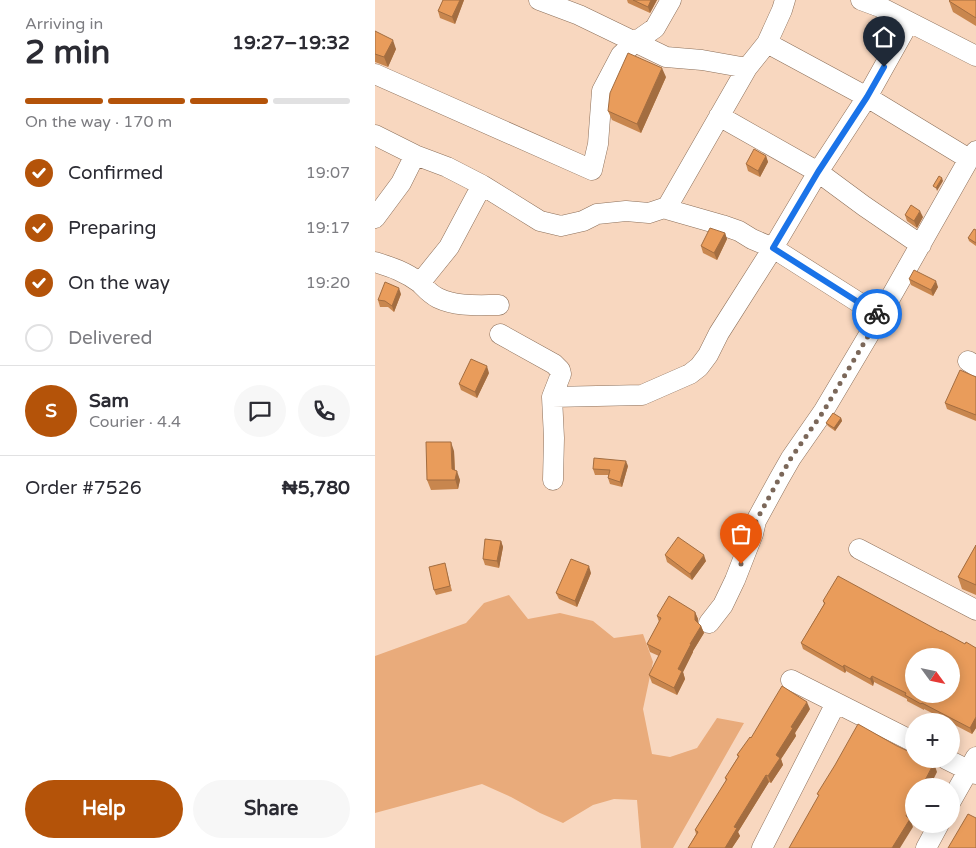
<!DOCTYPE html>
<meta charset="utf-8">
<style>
body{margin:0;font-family:"Varela Round",sans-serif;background:#f7f7f7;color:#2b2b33;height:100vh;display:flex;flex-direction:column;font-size:19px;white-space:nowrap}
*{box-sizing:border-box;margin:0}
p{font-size:16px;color:#7c7c81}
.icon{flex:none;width:28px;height:28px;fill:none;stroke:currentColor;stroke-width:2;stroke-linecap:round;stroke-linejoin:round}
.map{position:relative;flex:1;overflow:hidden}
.sheet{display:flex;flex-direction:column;background:#fff;width:375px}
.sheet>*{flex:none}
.needle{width:32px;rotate:123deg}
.buttons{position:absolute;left:530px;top:648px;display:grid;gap:10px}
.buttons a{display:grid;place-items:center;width:55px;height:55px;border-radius:50%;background:#fff;box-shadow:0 2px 12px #0003;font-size:25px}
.pin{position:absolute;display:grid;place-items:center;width:42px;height:42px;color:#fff;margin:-51px -21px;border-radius:50% 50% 50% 0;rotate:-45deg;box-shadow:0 0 5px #0007}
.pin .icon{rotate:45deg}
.courier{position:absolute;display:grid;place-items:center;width:50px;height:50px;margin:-25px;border:4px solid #1a73e8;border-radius:50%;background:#fff;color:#222;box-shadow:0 1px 6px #0007}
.head em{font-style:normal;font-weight:800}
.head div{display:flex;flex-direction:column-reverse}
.head{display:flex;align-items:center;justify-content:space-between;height:85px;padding:0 25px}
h1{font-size:32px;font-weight:800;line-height:38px}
.bar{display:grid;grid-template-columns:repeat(4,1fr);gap:8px 5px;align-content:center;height:60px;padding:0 25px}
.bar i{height:6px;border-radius:4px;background:#e1e1e2}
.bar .active{background:#b45309}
.bar p{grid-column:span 4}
.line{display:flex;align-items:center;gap:12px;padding:0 25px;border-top:1px solid #e1e1e2}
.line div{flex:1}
.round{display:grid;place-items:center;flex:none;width:52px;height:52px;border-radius:26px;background:#f7f7f7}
ol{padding:0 25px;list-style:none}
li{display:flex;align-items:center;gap:15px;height:55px}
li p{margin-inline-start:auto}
li .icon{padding:5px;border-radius:50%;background:#b45309;color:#fff;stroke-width:4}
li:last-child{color:#7c7c81}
li i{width:28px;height:28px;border:2px solid #e1e1e2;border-radius:50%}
.cta{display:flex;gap:10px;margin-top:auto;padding:10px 25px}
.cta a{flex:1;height:58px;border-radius:30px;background:#b45309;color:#fff;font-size:20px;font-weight:800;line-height:58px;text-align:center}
.cta a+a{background:#f7f7f7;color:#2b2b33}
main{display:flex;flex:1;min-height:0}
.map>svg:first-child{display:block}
</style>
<main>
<section class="sheet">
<div class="head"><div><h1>2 min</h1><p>Arriving in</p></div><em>19:27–19:32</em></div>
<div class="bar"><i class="active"></i><i class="active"></i><i class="active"></i><i></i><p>On the way · 170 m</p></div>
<ol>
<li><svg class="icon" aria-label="check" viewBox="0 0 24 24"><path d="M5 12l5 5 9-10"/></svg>Confirmed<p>19:07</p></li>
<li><svg class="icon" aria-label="check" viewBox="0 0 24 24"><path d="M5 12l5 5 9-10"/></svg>Preparing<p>19:17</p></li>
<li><svg class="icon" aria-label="check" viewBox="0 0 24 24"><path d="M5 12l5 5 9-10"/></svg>On the way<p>19:20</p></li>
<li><i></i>Delivered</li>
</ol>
<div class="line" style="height:90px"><b class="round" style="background:#b45309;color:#fff">S</b><div><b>Sam</b><p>Courier · 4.4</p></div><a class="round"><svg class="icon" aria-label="chat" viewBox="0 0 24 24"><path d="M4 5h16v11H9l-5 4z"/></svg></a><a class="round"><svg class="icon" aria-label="phone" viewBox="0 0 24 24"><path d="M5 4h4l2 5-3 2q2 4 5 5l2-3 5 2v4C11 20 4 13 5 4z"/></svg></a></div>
<div class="line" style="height:65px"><div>Order #7526</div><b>₦5,780</b></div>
<div class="cta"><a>Help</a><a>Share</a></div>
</section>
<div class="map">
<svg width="601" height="848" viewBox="0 0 601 848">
<rect width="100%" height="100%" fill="#f8d7bf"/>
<path fill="#e9ab7b" d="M134,595L153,619L185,613L218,621L239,638L268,634L278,662L268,709L277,754L295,757L322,748L342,718L369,723L298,848H266L262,800L239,799L218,805L188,823L165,813L136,797L107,784L0,813V656L91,623L109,603Z"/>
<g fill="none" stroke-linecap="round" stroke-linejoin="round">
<g stroke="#8c6f59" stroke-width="21">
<path id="minor" d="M164,0L204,15L291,57L327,60L372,68
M486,0L505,7L601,56
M392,43L492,97L594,159
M0,74L217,170L223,144L227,91L246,55L260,42L280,28L296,0
M344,116L443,172L489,206L546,245
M0,135L40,155L72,167L107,185L165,221L186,226L208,221L222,214L251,211L274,213L289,208L291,209L372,68L392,43L407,10L410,0
M291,209L347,225L364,231L377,239L398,248L505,316
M0,218L26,183L40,155
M0,262C16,267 31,272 45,283C51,289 55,294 63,298C82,307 103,305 124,305
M45,283L74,247L107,185
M125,334L179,364L185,370L186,374L177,397L267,395L315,374L324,367L333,355L344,333L398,248L443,172L492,97L534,22
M593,361L601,366
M177,397L179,438L178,480
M484,549L601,610
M334,623L348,605L360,580L378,534L381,521L404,479L416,458L448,412L505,316L594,159L601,151
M416,680L539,742
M571,759L601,774
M576,801L601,757
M387,848L461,703
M551,848L564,824"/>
</g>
<use href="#minor" stroke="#fff" stroke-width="20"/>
</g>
<path fill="#c8864e" d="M68,0H89L80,24L65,18L63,11Z
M252,0H282L275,13L253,3Z
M601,0V26L578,12L574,1Z
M0,31L21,49L13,67L0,62Z
M291,77L266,133L237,120L233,111Z
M391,156L393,162L385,177L373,171L371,164Z
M530,215L548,217L542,228L532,221Z
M601,230V246L594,241L593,238Z
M350,233L352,239L342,260L328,253L326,246Z
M534,279L563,287L558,296L536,285Z
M26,294L19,312L13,307H5L3,300Z
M114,373L102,398L86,390L84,384Z
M601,377V421L572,409L570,403Z
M466,418L467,421L460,431L453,426L451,423Z
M79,451L80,470L85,480L83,489L56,490L52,480Z
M253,466L247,487L235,484L233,478V475H220L218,469Z
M126,541L128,547L124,568L110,565L108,559Z
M601,545V595L587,589L583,577Z
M290,555L331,561L317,580L292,562Z
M71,568L77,591L61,595L59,590Z
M216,573L202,607L184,599L181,593Z
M448,601L566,632L590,644L601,648V728L597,734L576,723V721H573L549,709V710L532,701V699L499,682L498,686L471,671L470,673L428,649L426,643L449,604Z
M320,612L323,619V623L326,626L329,633L318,651V652L308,672L310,679L302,695L277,683L274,675L284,656L275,652L272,644L284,622L282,616Z
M435,709L420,733L421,736L406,759L408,765L396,783L394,782L363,832L365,836L357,848H313L321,834L320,830L351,781L350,778L363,757L362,755L376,738Z"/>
<path fill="#a36d40" d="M85,0H89L80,24L77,17Z
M276,0H282L275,13L273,7Z
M18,40L21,49L13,67L9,57Z
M287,68L291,77L266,133L262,124Z
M391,156L393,162L385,177L383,171Z
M567,178L568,181L562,191L561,188Z
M545,211L548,217L542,228L539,221Z
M350,233L352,239L342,260L339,253Z
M561,281L563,287L558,296L556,290Z
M24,288L26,294L19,312L17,306Z
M112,366L114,373L102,398L100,392Z
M466,418L467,421L460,431L459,428Z
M76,442L79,451L80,478L82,471L85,480L83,489L77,469Z
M251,461L253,466L247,487L245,482Z
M126,541L128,547L124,568L122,561Z
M329,555L331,561L317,580L315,574Z
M214,566L216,573L202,607L200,601Z
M320,612L323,619V628L320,620Z
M326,626L329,633L318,651V652L308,672L310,679L302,695L299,688L303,669L315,644Z
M469,665L471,671L470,673L468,667Z
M497,676L499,682L498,686L495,679Z
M432,702L435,709L420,733L421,736L406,759L408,765L396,783L393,776L401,755L416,727Z
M601,717V728L597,734L595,728Z
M559,763L562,772L555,786H547Z
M391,775L394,782L363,832L365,836L357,848H350L359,827Z
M539,801V816L536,821L538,827L525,848H517L531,816Z"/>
<path fill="#e99c5b" stroke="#a36d40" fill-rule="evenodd" d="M68,0H85L77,17L63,11Z
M258,0H276L273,7Z
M575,0H601V18L574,1Z
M0,31L18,40L9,57L0,54Z
M253,53L287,68L262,124L233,111L235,93Z
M379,149L391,156L383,171L371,164Z
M564,176L567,178L561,188L558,186Z
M536,205L545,211L539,221L530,215Z
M335,228L350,233L339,253L326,246Z
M599,229L601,230V243L593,238Z
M539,270L561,281L556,290L534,279Z
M10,282L24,288L17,306L10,301L3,300Z
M96,359L112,366L100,392L84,384Z
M585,370L601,377V415L570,403Z
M458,413L466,418L459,428L451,423Z
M51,442H76L77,469L82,471L80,480H52Z
M219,458L251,461L245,482L233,478L235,470L218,469Z
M303,537L329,555L315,574L290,555Z
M110,539L126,541L122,561L108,559Z
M601,545V585L583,577Z
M196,559L214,566L200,601L181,593Z
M70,563L75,586L59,590L54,567Z
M463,576L566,632V631L590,644L591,642L601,648V717L595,728L547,703L546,704L530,695L531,693L497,676L495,679L469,665L468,667L426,643L450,603L448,601ZM539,656H576V694H539Z
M294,596L320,612V620L326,626L315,644H316L303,669L307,671L299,688L274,675L286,651L272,644L286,618L282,616Z
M407,686L432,702L416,727L418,728L401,755L405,758L393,776L391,775L359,827L362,828L350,848H313L323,832L320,830L352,779L350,778L364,756L362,755L375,737L376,738Z
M483,724L522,746L539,754V759H549L559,763L547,786H539V801L531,816L535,819L517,848H414L444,795L442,794L460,765Z
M593,814L601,818V848H573Z"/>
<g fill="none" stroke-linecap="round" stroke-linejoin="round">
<path stroke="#7b6759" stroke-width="5" stroke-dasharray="0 9" d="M366,564L378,534L381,521L404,479L416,458L448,412L505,316L502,314"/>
<path stroke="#1a73e8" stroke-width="6" d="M502,314L398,248L443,172L492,97L509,67"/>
</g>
</svg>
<div class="buttons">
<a><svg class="needle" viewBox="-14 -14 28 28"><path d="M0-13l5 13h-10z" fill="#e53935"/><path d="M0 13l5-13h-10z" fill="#7c7c81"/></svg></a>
<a>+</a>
<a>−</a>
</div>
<div class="pin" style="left:366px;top:564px;background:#ea580c"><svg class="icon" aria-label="bag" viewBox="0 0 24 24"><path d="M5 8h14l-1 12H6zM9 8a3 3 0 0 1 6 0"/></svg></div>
<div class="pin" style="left:509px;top:67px;background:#1f2937"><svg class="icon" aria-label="home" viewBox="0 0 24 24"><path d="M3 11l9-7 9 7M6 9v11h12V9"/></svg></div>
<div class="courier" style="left:502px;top:314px"><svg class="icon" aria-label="bike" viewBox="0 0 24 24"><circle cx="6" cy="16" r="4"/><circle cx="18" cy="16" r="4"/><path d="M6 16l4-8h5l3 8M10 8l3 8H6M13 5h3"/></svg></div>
</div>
</main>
